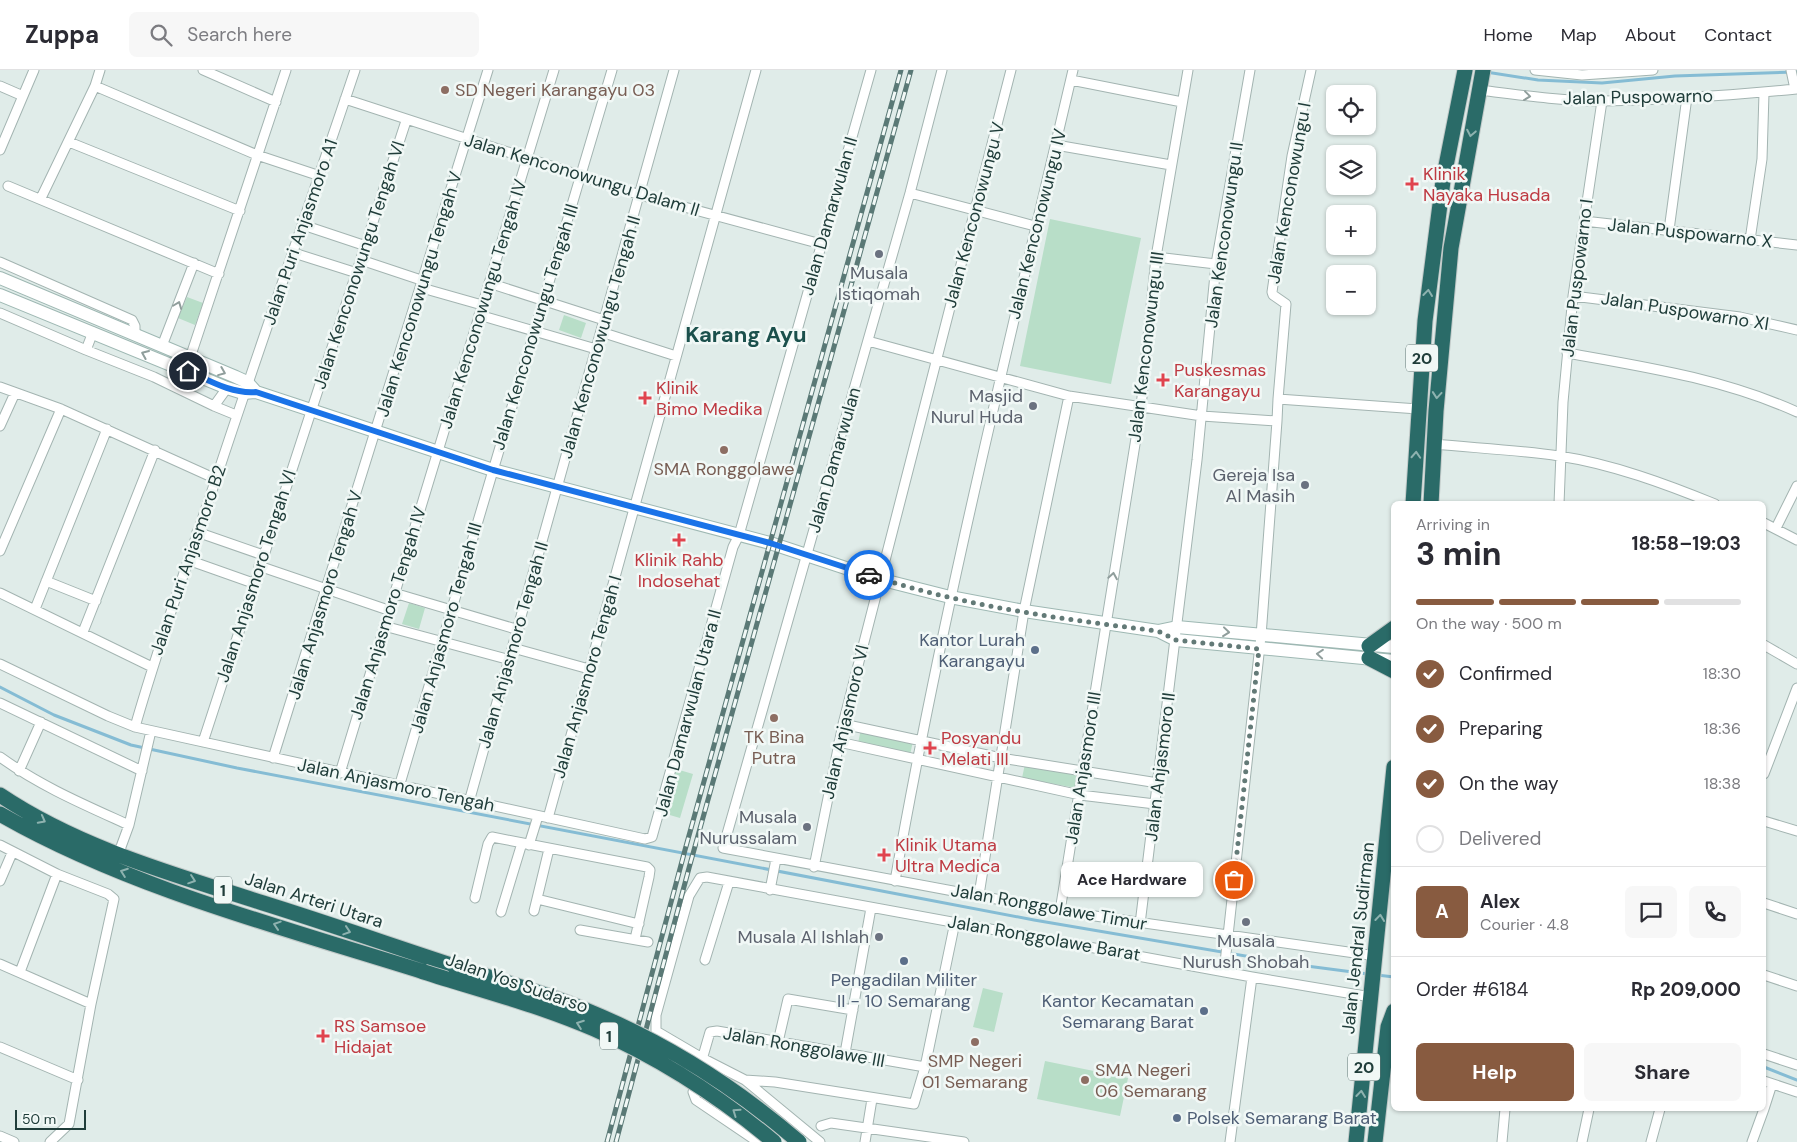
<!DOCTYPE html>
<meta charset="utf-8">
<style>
body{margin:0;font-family:"DM Sans",sans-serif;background:#f7f7f7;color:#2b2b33;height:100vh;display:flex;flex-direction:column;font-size:19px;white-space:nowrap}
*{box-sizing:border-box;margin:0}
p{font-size:16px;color:#7c7c81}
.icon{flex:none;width:28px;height:28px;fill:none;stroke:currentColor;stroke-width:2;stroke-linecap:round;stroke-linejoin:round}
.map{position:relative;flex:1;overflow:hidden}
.details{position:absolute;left:1391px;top:431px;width:375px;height:610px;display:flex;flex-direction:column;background:#fff;border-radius:8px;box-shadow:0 1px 4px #0004}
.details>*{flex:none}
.buttons{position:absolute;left:1326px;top:15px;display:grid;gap:10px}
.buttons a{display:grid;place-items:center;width:50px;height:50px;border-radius:8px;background:#fff;box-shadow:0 1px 4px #0004;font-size:25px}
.scale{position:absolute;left:15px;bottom:12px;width:71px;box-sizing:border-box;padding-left:5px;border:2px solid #203d3a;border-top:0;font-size:14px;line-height:18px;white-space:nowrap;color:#203d3a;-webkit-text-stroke:4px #f1f8f6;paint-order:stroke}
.pin{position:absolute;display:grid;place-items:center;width:42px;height:42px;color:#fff;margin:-21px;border:2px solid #fff;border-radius:50%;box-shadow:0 1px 5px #0007}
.courier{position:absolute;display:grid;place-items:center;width:50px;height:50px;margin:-25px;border:4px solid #1a73e8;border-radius:50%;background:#fff;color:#222;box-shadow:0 1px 6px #0007}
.bubble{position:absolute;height:35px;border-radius:8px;background:#fff;box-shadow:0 1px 4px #0004;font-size:16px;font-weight:700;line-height:35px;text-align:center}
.summary em{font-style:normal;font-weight:700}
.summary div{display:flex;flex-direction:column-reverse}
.summary{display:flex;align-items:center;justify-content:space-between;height:85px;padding:0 25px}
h1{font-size:32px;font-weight:700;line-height:38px}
.bar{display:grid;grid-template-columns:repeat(4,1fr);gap:8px 5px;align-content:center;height:60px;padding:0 25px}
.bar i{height:6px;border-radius:4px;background:#e1e1e2}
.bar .selected{background:#885b40}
.bar p{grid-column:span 4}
.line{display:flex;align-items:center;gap:12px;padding:0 25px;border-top:1px solid #e1e1e2}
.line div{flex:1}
.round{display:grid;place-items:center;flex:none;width:52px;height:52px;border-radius:8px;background:#f7f7f7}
ol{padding:0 25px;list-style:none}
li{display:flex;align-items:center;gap:15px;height:55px}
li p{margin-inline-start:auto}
li .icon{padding:5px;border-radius:50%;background:#885b40;color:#fff;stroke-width:4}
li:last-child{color:#7c7c81}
li i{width:28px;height:28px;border:2px solid #e1e1e2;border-radius:50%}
.primary-button{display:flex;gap:10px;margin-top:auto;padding:10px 25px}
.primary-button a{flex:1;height:58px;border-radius:8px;background:#885b40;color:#fff;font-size:20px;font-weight:700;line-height:58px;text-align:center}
.primary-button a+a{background:#f7f7f7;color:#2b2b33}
header{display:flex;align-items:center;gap:30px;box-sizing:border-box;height:70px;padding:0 25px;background:#fff;border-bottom:1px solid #e1e1e2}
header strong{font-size:24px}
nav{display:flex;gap:28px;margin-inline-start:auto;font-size:18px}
.search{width:350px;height:45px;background:#f7f7f7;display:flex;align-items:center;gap:12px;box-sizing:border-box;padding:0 18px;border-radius:8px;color:#7c7c81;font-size:19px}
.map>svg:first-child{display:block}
</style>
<header>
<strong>Zuppa</strong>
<div class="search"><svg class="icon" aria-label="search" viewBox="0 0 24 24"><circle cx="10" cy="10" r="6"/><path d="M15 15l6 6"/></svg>Search here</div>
<nav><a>Home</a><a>Map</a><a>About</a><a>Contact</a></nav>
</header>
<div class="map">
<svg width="1797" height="1072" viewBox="0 0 1797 1072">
<rect width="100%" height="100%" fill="#e0ece9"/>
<path fill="#b8dec8" d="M1050,149L1141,168L1111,314L1020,296Z
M187,227L203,233L195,255L178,248Z
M564,245L586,253L581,268L559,260Z
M409,533L425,538L419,559L402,554Z
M861,659L913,671L910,685L858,673Z
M1025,694L1078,703L1076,718L1022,708Z
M676,699L693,704L680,748L663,743Z
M983,918L1003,923L994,962L973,957Z
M1045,991L1128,1008L1120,1046L1037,1029Z"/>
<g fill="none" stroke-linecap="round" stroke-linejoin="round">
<path stroke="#85bcd4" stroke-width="3" d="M1486,2L1538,10L1602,13L1675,6L1797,2
M0,617L54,645L131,675L237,698L1034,850L1299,895L1368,904
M1377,905L1394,907
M1764,997L1797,1010"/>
<g stroke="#a3b4b1" stroke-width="11">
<path id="street" d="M203,0L276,32
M942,0L910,123L723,778L1060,841L1376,886
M1535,0L1582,5L1653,0
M1791,0L1795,19
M1071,10L1182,32
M0,16L23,26
M95,16L257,85L320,106
M1479,20C1520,25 1562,31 1604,31C1668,30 1733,25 1797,19
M345,29L640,125L821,174
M69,72L240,141
M1056,75L1171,95
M0,80L34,0
M8,116L219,204
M910,123L1035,156
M41,128L95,16L100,0
M1584,151L1797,175
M303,155L366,176
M1669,160L1687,27
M1750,170L1762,89L1764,23
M294,183L357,203
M1156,187L1216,194
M361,190L424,211
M0,192L132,250L135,256V264
M489,213L604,250
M422,218L482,235
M1573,226L1740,247L1797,260
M0,243L86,280
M479,245L596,279
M93,262L86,280L154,307L214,336L227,318
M601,262L676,286
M868,271L1069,326L1202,346L1277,351L1278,329L1418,339
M162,276L194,193
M1567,283C1646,297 1724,309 1797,342
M190,288L286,0
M0,317L61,339L216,409
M1278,329L1286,234L1273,225L1272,222L1292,86L1311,0
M214,336L236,345
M0,356L15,323
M1434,374C1475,378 1518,380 1559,386C1612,394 1666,414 1715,434
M1559,434L1563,332L1573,226L1602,31
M1764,453L1797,470
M1776,458L1797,416
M197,462L263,485
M0,481L61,339
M188,490L253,513
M259,496L388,540
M46,511L96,531
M0,523L152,597
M394,523L519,560
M35,539L107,359
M384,556L510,590
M83,562L155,380
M1764,575L1797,594
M513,578L589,599
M0,594L108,646L135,657L645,769L652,767L733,477L739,465L871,0
M0,633L142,701
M843,654L1001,688L1158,713
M135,657C159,573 188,491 216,409C261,272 309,137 355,0
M203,672L406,51
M839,672L1080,725L1155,734
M0,687C40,716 85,735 129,755
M273,688L488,0
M19,701L41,652
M340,703L554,0
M1764,704L1797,618
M399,717L612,0
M469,732L674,0
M548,748L756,0
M1764,751L1797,761
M0,775L57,804L108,824L114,829L91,934L69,1054L50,1072
M529,775L538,746
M118,785L129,755L151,661
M814,797L843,654L1011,0
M0,811L12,783
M895,811C943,538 1010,269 1073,0
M770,820L776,789
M979,825L1024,541L1069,326
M475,828L488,774L492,767L647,797L650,800L649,807L635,869
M537,829L639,854
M1764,833L1797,844
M534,841L549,779
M1060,841L1141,337L1156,187L1188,0
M501,842L522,773
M1140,854L1197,390L1216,194L1250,0
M580,860L648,872
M705,890L729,812
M0,894L91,934
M20,902L57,804
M1224,902L1261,566L1277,351
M1764,905L1797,916
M778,972L788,929L853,940
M0,977L78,1010
M845,983L871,838
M1764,984L1797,995
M701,993L710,962L717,961L925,997
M696,1010L693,1022L696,1030L758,1072
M745,1010L775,1012L914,1034L925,997L955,852
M1764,1011L1797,1022
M1764,1039L1772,1014
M821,1056L831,1053L964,1072
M0,1066L14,1072
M820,1072L745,1010L702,988L656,961V945L689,826L700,808L707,807L1252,907L1371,927
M865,1072L872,1029
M1230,1072L1252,907
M1502,1072L1505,1039
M1582,1072L1589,1039
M1651,1072L1660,1039
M1752,1072L1764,1039"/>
</g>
<g stroke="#9eb8b3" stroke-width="14">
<path id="secondary" d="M0,208L236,307L247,312L256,322
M0,225L227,318L243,323L256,322L493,400L770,473L879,509L950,527L1024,541L1158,561L1177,557L1394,577
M1158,561L1176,570L1394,591"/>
</g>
<g stroke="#c1c9c8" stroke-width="17">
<path id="highway" d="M1413,434L1425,251L1443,111L1465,0
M1431,434L1436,341L1451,178L1483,0
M1369,576L1394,558
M1369,588L1394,601
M0,725C79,778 173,804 263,833C327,853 390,875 454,896
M0,744C127,817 284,858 424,902
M1356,1072L1394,697
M1375,1072L1388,957L1394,941"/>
</g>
<use href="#street" stroke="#fff" stroke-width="9"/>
<use href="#secondary" stroke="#fff" stroke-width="12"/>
<use href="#highway" stroke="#2a6b68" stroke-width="15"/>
<g stroke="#5a7976" stroke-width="5">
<path id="rail" d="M607,1072L685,780L901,0
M616,1072L689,798L911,0"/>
</g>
<use href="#rail" stroke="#f1f8f6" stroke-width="3" stroke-dasharray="9" stroke-linecap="butt"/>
<g stroke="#c1c9c8" stroke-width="17" stroke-linecap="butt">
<path id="highway-bridge" d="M454,896C486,906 519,916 552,927C642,959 726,1009 799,1072
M424,902C480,920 539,935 594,959C660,988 719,1026 774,1072"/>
</g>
<use href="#highway-bridge" stroke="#2a6b68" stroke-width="15"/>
</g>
<defs><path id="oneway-chevron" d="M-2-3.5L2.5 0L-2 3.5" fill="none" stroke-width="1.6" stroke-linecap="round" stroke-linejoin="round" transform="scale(1.25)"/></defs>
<g stroke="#909e9c">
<use href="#oneway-chevron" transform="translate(1527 26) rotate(7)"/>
<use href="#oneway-chevron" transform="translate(178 235) rotate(-69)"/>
<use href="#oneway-chevron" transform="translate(145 284) rotate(-157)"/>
<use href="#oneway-chevron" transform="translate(222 302) rotate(22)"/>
<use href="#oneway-chevron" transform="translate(1113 506) rotate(-81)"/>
<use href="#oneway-chevron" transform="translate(1226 562) rotate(6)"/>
<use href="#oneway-chevron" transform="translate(1320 584) rotate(-175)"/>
</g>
<g stroke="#8eb2af">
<use href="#oneway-chevron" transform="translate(1471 63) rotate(101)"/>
<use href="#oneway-chevron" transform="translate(1428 223) rotate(-83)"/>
<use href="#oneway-chevron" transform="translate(1437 325) rotate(95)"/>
<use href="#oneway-chevron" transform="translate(1416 385) rotate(-87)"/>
<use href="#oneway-chevron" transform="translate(42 750) rotate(28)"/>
<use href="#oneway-chevron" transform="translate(124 802) rotate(-160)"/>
<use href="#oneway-chevron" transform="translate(192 810) rotate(19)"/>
<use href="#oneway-chevron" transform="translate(1380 848) rotate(-84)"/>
<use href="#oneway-chevron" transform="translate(277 855) rotate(-162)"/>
<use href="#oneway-chevron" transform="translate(347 861) rotate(18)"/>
<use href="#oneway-chevron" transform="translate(580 954) rotate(-160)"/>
<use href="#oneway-chevron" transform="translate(1361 1024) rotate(-84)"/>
<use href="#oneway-chevron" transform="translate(736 1042) rotate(-145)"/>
</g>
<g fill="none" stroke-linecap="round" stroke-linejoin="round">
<path stroke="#637a77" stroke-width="5" stroke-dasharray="0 9" d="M869,505C962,536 1061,549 1158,561L1176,570L1259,579L1234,810"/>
<path stroke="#1a73e8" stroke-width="6" d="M188,301C210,311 232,324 256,322L493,400L770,473L869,505"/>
</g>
<g fill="#8d6e63" stroke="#f1f8f6" stroke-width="2">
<circle cx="445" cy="20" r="5"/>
<circle cx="724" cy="380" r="5"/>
<circle cx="774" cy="648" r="5"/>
<circle cx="975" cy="972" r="5"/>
<circle cx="1085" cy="1010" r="5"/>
</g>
<g fill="#e0444e" stroke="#f1f8f6" stroke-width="2">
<path d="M1409.5 106.5h5v5h5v5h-5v5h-5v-5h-5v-5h5z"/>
<path d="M1160.5 302.5h5v5h5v5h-5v5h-5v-5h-5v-5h5z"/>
<path d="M642.5 320.5h5v5h5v5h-5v5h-5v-5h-5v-5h5z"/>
<path d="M676.5 462.5h5v5h5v5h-5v5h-5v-5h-5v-5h5z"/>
<path d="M927.5 670.5h5v5h5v5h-5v5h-5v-5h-5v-5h5z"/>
<path d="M881.5 777.5h5v5h5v5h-5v5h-5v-5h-5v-5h5z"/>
<path d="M320.5 958.5h5v5h5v5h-5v5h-5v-5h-5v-5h5z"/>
</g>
<g fill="#6b7280" stroke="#f1f8f6" stroke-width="2">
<circle cx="879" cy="184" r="5"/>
<circle cx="1033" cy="336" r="5"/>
<circle cx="1305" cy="415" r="5"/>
<circle cx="807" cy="757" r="5"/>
<circle cx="1246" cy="852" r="5"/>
<circle cx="879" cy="867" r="5"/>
</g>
<g fill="#5c6f8a" stroke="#f1f8f6" stroke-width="2">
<circle cx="1035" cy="580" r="5"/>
<circle cx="904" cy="891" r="5"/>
<circle cx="1204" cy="941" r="5"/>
<circle cx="1177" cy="1048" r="5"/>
</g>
<g text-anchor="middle" stroke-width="5" stroke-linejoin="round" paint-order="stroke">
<g fill="#f1f8f6" stroke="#5f7572" stroke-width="1">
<rect x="1406" y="274.5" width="32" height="27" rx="4"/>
<rect x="214" y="806.5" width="18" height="27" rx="4"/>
<rect x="600" y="952.5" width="18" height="27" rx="4"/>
<rect x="1348" y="983.5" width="32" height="27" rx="4"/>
</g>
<g font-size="16" font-weight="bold" fill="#203d3a">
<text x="1422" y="294">20</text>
<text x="223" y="826">1</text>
<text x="609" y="972">1</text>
<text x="1364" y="1003">20</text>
</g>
<g font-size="18" fill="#785e54" stroke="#f1f8f6">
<text x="455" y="26" text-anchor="start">SD Negeri Karangayu 03</text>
<text x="724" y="405">SMA Ronggolawe</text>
<text x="774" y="673">TK Bina<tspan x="774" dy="21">Putra</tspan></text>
<text x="975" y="997">SMP Negeri<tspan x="975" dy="21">01 Semarang</tspan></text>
<text x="1095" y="1006" text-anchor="start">SMA Negeri<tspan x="1095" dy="21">06 Semarang</tspan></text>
</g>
<g font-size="18" fill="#203d3a" stroke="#f1f8f6">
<text transform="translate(1638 27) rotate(-1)" y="6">Jalan Puspowarno</text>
<text transform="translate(582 105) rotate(17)" y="6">Jalan Kenconowungu Dalam II</text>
<text transform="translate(1289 123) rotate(-80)" y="6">Jalan Kenconowungu I</text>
<text transform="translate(974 145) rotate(-75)" y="6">Jalan Kenconowungu V</text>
<text transform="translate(829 146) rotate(-74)" y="6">Jalan Damarwulan II</text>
<text transform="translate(1037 154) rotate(-76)" y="6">Jalan Kenconowungu IV</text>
<text transform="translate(300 162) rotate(-71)" y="6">Jalan Puri Anjasmoro A1</text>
<text transform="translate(1690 163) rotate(6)" y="6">Jalan Puspowarno X</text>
<text transform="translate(1224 165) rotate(-82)" y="6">Jalan Kenconowungu II</text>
<text transform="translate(359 195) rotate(-72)" y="6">Jalan Kenconowungu Tengah VI</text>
<text transform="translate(1577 208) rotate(-83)" y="6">Jalan Puspowarno I</text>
<text transform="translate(419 224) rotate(-73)" y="6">Jalan Kenconowungu Tengah V</text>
<text transform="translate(483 234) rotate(-73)" y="6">Jalan Kenconowungu Tengah IV</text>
<text transform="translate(1685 241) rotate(9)" y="6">Jalan Puspowarno XI</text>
<text transform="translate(535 257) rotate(-73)" y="6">Jalan Kenconowungu Tengah III</text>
<text transform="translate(600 267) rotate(-74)" y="6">Jalan Kenconowungu Tengah II</text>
<text transform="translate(1146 277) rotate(-83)" y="6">Jalan Kenconowungu III</text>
<text transform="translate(834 390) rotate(-74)" y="6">Jalan Damarwulan</text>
<text transform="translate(188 490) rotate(-71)" y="6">Jalan Puri Anjasmoro B2</text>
<text transform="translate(256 506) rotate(-72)" y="6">Jalan Anjasmoro Tengah VI</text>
<text transform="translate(325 525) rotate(-73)" y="6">Jalan Anjasmoro Tengah V</text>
<text transform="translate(388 543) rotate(-73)" y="6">Jalan Anjasmoro Tengah IV</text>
<text transform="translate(446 558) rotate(-74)" y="6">Jalan Anjasmoro Tengah III</text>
<text transform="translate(513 575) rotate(-74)" y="6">Jalan Anjasmoro Tengah II</text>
<text transform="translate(587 607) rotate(-74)" y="6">Jalan Anjasmoro Tengah I</text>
<text transform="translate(688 643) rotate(-75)" y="6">Jalan Damarwulan Utara II</text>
<text transform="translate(845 652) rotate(-77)" y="6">Jalan Anjasmoro VI</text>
<text transform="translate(1160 697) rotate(-83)" y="6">Jalan Anjasmoro II</text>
<text transform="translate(1083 698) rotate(-81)" y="6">Jalan Anjasmoro III</text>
<text transform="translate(396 715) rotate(12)" y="6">Jalan Anjasmoro Tengah</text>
<text transform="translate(314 830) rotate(18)" y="6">Jalan Arteri Utara</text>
<text transform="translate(1049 837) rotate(10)" y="6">Jalan Ronggolawe Timur</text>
<text transform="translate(1044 868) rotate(10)" y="6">Jalan Ronggolawe Barat</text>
<text transform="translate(1358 868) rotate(-84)" y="6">Jalan Jendral Sudirman</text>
<text transform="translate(517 913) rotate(19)" y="6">Jalan Yos Sudarso</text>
<text transform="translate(804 977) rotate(10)" y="6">Jalan Ronggolawe III</text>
</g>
<g font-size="18" fill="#be3a42" stroke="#f1f8f6" text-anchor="start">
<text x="1423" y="110">Klinik<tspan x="1423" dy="21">Nayaka Husada</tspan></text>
<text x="1174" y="306">Puskesmas<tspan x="1174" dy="21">Karangayu</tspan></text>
<text x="656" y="324">Klinik<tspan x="656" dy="21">Bimo Medika</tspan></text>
<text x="679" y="496" text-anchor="middle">Klinik Rahb<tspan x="679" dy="21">Indosehat</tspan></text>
<text x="941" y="674">Posyandu<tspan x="941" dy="21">Melati III</tspan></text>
<text x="895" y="781">Klinik Utama<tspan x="895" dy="21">Ultra Medica</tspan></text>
<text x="334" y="962">RS Samsoe<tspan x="334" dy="21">Hidajat</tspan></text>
</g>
<g font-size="18" fill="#5b616d" stroke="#f1f8f6" text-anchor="end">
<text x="879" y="209" text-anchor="middle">Musala<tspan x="879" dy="21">Istiqomah</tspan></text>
<text x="1023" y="332">Masjid<tspan x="1023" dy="21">Nurul Huda</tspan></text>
<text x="1295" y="411">Gereja Isa<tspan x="1295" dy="21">Al Masih</tspan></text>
<text x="797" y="753">Musala<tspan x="797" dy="21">Nurussalam</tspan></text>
<text x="869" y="873">Musala Al Ishlah</text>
<text x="1246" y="877" text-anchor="middle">Musala<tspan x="1246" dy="21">Nurush Shobah</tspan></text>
</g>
<g font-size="18" fill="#4e5e75" stroke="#f1f8f6" text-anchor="end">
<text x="1025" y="576">Kantor Lurah<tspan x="1025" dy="21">Karangayu</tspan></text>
<text x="904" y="916" text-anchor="middle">Pengadilan Militer<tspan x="904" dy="21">II - 10 Semarang</tspan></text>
<text x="1194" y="937">Kantor Kecamatan<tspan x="1194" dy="21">Semarang Barat</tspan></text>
<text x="1187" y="1054" text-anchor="start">Polsek Semarang Barat</text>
</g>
<g font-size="22" font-weight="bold" fill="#1b504c" stroke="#f1f8f6">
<text x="746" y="272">Karang Ayu</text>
</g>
</g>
</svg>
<div class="buttons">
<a><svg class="icon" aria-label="locate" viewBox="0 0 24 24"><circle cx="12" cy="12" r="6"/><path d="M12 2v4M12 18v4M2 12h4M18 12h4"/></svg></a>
<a><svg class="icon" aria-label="layers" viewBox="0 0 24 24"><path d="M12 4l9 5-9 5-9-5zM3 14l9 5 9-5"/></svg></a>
<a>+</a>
<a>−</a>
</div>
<div class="scale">50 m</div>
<div class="pin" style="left:1234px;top:810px;background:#ea580c"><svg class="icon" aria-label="bag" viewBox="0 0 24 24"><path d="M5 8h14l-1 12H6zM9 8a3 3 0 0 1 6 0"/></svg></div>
<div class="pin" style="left:188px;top:301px;background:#1f2937"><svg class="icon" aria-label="home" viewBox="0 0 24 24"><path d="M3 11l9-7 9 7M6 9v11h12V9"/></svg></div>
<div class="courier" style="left:869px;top:505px"><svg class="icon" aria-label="car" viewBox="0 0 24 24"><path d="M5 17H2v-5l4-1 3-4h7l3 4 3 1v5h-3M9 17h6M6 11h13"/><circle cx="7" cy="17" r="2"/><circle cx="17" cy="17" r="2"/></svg></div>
<div class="bubble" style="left:1061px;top:792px;width:142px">Ace Hardware</div>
<section class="details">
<div class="summary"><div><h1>3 min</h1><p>Arriving in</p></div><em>18:58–19:03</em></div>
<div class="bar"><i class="selected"></i><i class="selected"></i><i class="selected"></i><i></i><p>On the way · 500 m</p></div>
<ol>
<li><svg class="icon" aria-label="check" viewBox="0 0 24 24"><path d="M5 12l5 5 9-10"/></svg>Confirmed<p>18:30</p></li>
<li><svg class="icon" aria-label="check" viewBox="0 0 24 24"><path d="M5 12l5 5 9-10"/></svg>Preparing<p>18:36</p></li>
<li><svg class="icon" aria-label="check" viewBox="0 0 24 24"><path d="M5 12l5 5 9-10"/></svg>On the way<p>18:38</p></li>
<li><i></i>Delivered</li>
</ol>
<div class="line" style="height:90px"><b class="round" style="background:#885b40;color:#fff">A</b><div><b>Alex</b><p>Courier · 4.8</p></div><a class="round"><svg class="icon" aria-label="chat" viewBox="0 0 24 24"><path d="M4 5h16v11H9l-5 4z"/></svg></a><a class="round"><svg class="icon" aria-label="phone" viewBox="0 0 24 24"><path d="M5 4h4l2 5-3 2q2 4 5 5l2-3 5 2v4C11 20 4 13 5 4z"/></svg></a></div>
<div class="line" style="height:65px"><div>Order #6184</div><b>Rp 209,000</b></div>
<div class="primary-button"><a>Help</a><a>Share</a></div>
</section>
</div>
